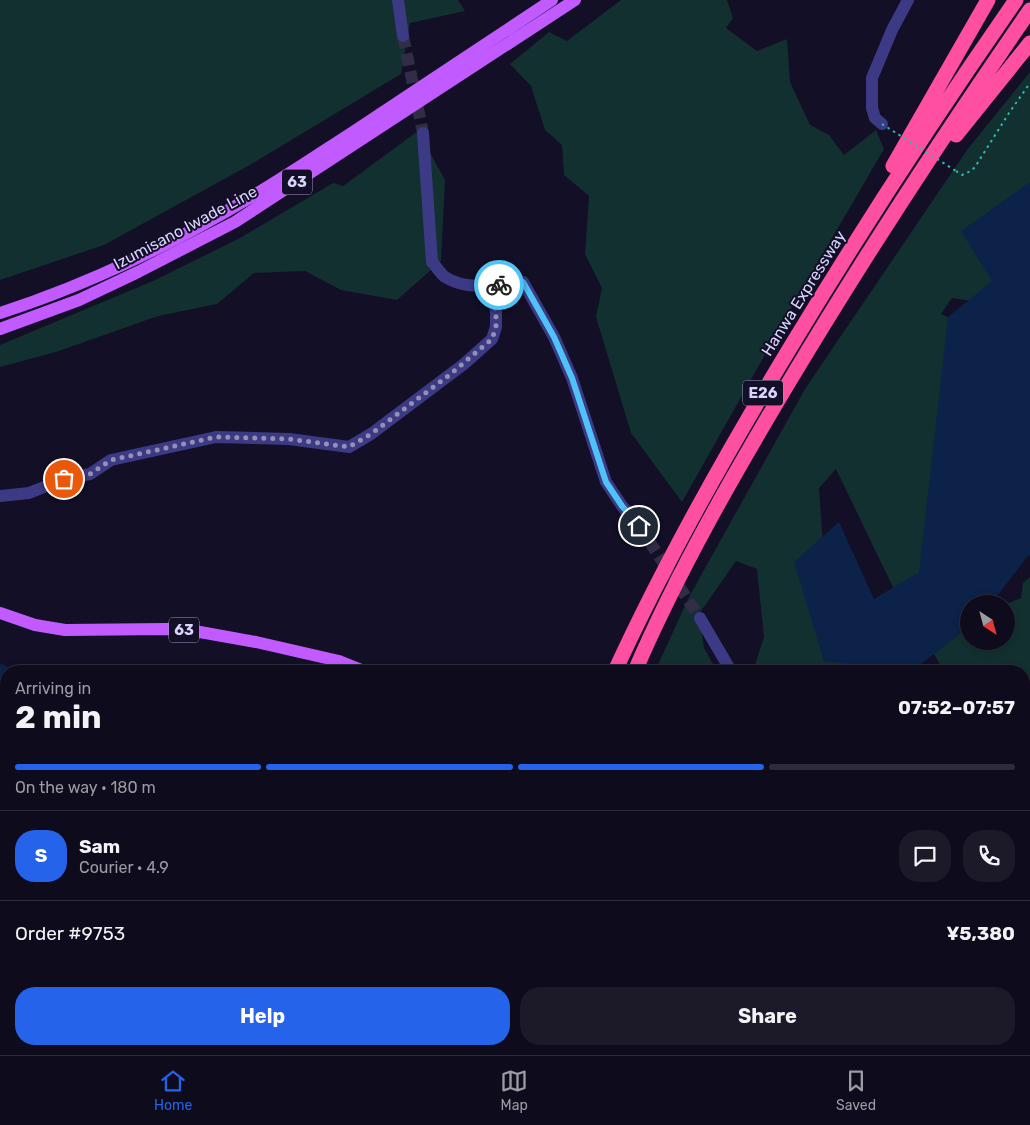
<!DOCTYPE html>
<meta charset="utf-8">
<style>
body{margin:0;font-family:Rubik,sans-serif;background:#1c1929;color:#f1f3f6;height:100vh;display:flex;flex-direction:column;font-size:19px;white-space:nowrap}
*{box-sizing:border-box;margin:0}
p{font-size:16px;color:#9b9ba3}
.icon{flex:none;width:28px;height:28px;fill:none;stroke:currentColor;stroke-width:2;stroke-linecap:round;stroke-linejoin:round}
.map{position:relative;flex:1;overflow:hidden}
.sheet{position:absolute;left:0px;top:665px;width:1030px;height:390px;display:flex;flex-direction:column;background:#0e0b1c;border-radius:20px 20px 0 0;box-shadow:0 2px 8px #0003,0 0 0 1px #2e2b3b}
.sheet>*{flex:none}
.needle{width:32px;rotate:144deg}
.buttons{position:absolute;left:960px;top:595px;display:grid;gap:10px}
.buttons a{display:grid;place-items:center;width:55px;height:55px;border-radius:50%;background:#0e0b1c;box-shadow:0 2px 8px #0003,0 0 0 1px #2e2b3b;font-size:25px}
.pin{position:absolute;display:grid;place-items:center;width:42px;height:42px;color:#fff;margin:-21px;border:2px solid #fff;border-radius:50%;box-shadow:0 1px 5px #0007}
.courier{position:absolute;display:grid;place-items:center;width:50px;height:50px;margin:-25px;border:4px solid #4fc3f7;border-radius:50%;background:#fff;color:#222;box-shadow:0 1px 6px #0007}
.overview em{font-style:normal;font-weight:700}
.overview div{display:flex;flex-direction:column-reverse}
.overview{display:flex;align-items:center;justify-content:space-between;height:85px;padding:0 15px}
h1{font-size:32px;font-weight:700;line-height:38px}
.bar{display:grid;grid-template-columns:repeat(4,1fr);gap:8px 5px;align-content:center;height:60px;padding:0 15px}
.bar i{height:6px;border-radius:4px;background:#2e2b3b}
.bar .on{background:#2563eb}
.bar p{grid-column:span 4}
.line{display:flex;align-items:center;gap:12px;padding:0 15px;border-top:1px solid #2e2b3b}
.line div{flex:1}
.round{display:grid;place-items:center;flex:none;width:52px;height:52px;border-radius:20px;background:#1c1929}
.primary-button{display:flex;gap:10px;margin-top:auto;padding:10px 15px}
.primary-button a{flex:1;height:58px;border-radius:20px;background:#2563eb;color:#fff;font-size:20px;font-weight:700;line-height:58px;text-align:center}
.primary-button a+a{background:#1c1929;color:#f1f3f6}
.tab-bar{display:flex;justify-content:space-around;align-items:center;height:70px;border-top:1px solid #2e2b3b;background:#0e0b1c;font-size:14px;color:#9b9ba3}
.tab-bar a{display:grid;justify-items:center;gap:2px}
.tab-bar .on{color:#2563eb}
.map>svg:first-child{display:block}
</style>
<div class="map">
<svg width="1030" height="1055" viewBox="0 0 1030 1055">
<rect width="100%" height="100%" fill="#130f26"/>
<path fill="#12302f" d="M0,0H458L465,11L410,23L401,74L248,166L104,245L0,280Z
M621,0H727L733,18L726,28L757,51L787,39L790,82L810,125L829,135L844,155L876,130L884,149L793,305L682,502L631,433L596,317L602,288L585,254L589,196L564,175L562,145L545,130L531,86L510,64L549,32L567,41Z
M1030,72V190L1007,279L997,305L952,298L941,314L982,334L992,438L905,612L836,469L819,488L824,560L862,642L866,671H753L764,637L757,569L736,561L699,614L704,648L717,671H655L690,595L805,389L967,150Z
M418,131L445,180L441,261L397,300L341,290L305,271L254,273L217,304L158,316L56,352L0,367V345L153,281L240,238L333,183L343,186Z
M1030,577V795L1024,792V671H943L930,646L969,621V641H1006V604L1021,598L1023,583Z
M1024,907L1030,912V1055H557L558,1049H1024Z
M406,1049H462V1055H405Z"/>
<path fill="#0c2248" d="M1030,182V555L1027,557L991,604H969V627L912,671L824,661L794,562L839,522L874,599L919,572L948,317L992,281L961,231Z"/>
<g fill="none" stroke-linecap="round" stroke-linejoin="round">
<path stroke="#0c2248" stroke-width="20" d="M0,674L6,679
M1024,826L1030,830"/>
<path stroke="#312d47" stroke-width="12" stroke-dasharray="12 6" stroke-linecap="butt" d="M403,36L423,133
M639,526L700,618"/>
<path stroke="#2fb8b0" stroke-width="2" stroke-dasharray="2.5 4" stroke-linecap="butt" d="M956,171L962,175L971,171L975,167L1009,113L1030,83
M1024,802L1030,805"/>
<path stroke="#3d3a85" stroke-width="12" d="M398,0L403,36
M882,124L875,118L872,108V78L892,30L908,0
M423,133L432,262C436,266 440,273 445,277C469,292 497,284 523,282L554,337L572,378L606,482L622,506L639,526
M0,496L29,493L64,479L90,474L111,460L216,437L289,439L349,447L371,434L464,364L492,339L496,327V311L491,286
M700,618L731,671
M0,819H6
M251,1049L253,1055
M163,1055L166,1049"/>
<path stroke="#c25bff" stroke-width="12" d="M0,313C87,285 172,244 251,197C285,177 319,154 353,132C419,88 486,44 552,0
M0,329L79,300L138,272L235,222L575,0
M0,613L35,625L65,630L167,629L200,632L256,642L339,661L364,671
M1024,892L1030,895"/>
<path stroke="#ff4fa3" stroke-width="15" d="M956,135L1030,43
M893,166L988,0
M615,671C667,558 728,450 793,343C864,226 938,112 1016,0
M635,671C679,569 735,472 792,377C867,252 947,130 1030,10
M480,1055L481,1049
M517,1055L518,1049"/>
<path stroke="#2fb8b0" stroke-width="2" stroke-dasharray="2.5 4" stroke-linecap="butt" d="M882,124L956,171"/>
</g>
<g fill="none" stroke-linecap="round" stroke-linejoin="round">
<path stroke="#948fb3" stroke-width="5" stroke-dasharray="0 9" d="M64,479L90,474L111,460L216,437L289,439L349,447L371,434L448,376L492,339L496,327V311L491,286L499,285"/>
<path stroke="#4fc3f7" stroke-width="6" d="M499,285L523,282L554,337L572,378L606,482L622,506L639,526"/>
</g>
<g text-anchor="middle" stroke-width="4" stroke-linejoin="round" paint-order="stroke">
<g fill="#130f26" stroke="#9e99be" stroke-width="1">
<rect x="282" y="169.5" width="30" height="25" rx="4"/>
<rect x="743" y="380.5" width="40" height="25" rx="4"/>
<rect x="169" y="617.5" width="30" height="25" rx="4"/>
</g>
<g font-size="15" font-weight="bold" fill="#d9d4ff">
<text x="297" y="187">63</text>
<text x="763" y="398">E26</text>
<text x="184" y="635">63</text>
</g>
<g font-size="16" fill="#d9d4ff" stroke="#130f26">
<text transform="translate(185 227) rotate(-28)" y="6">Izumisano Iwade Line</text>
<text transform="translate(803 293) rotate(-58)" y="6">Hanwa Expressway</text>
</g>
</g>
</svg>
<div class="buttons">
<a><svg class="needle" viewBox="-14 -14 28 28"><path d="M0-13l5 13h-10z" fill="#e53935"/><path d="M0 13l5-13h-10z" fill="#9b9ba3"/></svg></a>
</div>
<div class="pin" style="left:64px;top:479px;background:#ea580c"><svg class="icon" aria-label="bag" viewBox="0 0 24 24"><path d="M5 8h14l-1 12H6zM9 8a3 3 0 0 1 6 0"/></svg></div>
<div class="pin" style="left:639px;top:526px;background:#1f2937"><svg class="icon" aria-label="home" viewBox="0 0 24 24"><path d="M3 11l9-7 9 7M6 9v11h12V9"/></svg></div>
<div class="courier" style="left:499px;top:285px"><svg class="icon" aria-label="bike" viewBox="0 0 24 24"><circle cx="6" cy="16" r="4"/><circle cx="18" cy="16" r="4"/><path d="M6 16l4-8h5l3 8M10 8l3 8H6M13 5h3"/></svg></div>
<section class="sheet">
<div class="overview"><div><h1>2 min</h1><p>Arriving in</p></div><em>07:52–07:57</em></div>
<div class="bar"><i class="on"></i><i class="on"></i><i class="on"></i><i></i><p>On the way · 180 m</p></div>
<div class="line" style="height:90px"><b class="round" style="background:#2563eb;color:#fff">S</b><div><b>Sam</b><p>Courier · 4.9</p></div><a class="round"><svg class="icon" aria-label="chat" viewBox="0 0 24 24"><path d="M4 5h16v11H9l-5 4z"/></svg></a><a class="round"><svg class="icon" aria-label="phone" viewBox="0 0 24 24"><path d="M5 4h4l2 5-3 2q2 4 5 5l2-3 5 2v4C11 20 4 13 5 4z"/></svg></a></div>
<div class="line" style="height:65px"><div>Order #9753</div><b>¥5,380</b></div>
<div class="primary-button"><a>Help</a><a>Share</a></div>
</section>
</div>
<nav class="tab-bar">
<a class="on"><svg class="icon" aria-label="home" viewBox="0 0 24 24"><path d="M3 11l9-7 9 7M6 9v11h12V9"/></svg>Home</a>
<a><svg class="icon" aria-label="map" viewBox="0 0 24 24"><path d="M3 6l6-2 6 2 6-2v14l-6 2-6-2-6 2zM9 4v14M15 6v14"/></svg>Map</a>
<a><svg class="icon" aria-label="saved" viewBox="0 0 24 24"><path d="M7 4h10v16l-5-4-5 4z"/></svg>Saved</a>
</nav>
